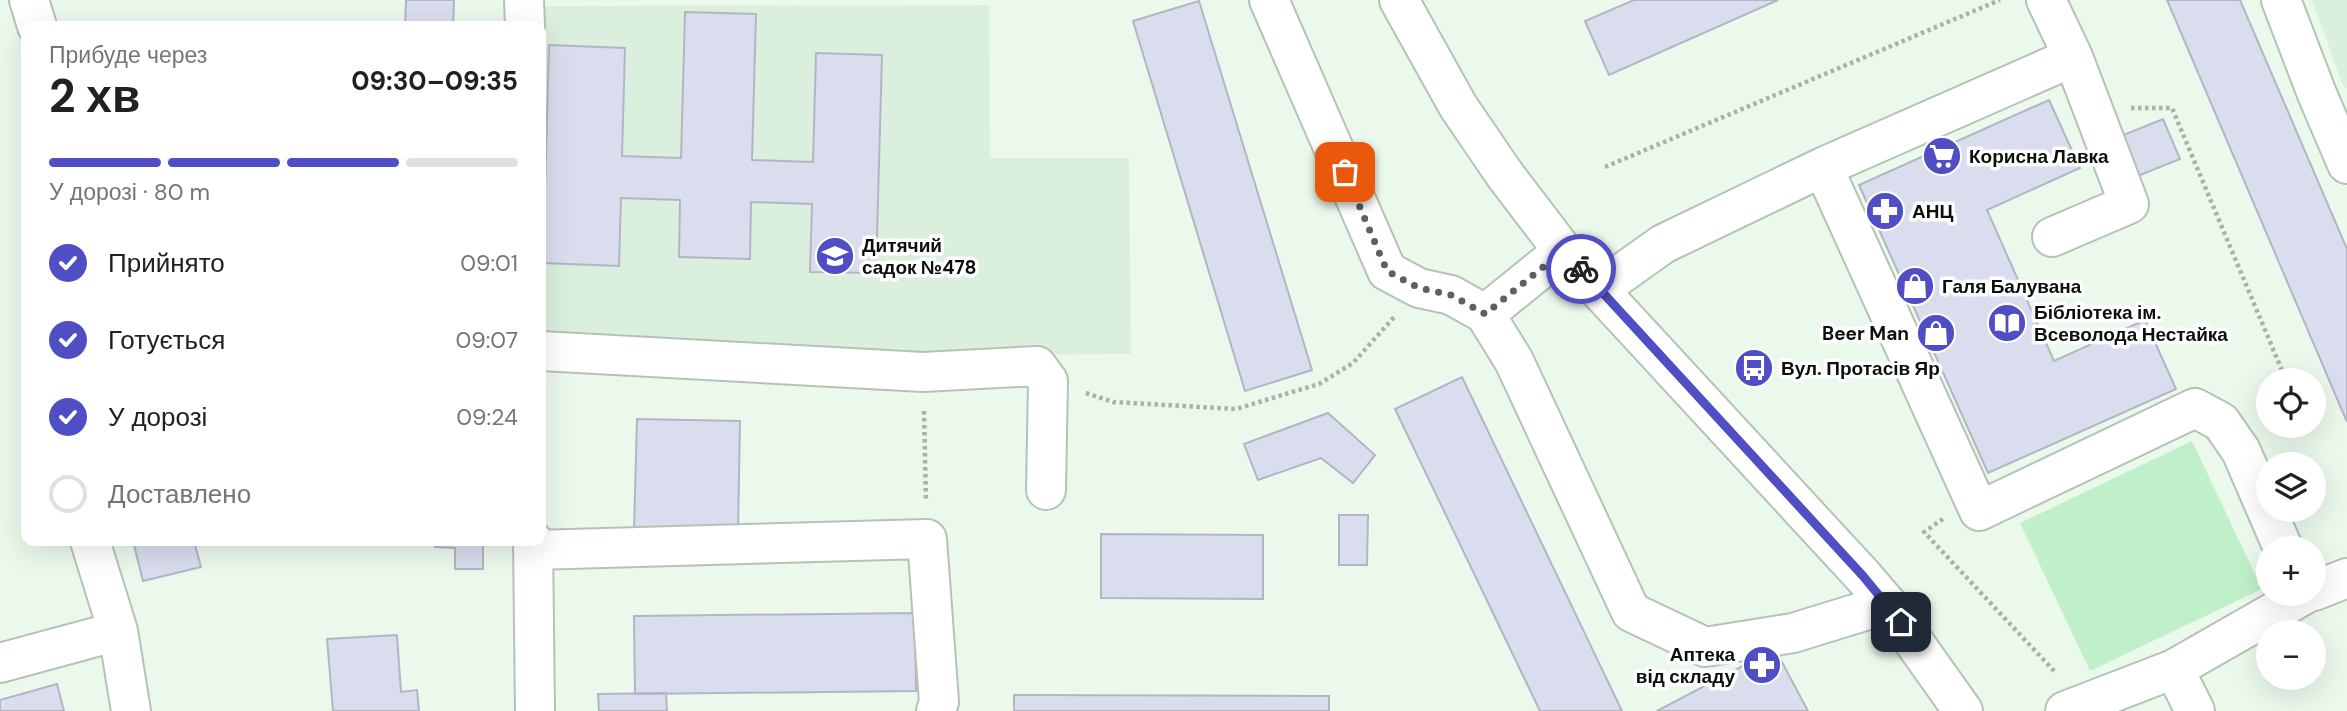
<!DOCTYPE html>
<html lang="uk">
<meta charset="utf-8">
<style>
body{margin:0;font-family:"DM Sans",sans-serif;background:#f2f2f2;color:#202124;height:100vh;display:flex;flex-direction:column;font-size:26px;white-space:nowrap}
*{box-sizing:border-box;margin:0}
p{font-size:23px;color:#757577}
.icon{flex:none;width:38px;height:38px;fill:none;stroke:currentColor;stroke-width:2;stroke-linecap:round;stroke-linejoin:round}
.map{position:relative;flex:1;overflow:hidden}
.details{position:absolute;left:21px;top:21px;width:525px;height:525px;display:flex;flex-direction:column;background:#fff;border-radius:14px;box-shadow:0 7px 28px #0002}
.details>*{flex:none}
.tools{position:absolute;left:2256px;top:368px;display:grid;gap:14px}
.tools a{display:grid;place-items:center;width:70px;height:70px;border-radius:50%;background:#fff;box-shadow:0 7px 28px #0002;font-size:35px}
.pin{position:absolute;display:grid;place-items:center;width:60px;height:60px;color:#fff;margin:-30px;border-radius:14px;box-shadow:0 4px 10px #0006}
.courier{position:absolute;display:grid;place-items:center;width:70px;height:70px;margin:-35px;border:5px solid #4f4ec4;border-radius:50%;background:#fff;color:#222;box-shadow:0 2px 9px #0007}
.overview em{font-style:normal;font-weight:700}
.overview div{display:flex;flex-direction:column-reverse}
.overview{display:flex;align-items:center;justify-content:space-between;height:119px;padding:0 28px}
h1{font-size:46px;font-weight:700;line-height:52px}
.bar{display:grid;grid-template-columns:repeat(4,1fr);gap:10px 7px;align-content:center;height:84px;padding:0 28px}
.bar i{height:9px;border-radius:5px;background:#e0e0e0}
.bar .selected{background:#4f4ec4}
.bar p{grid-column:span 4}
ol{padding:0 28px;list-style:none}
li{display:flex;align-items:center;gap:21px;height:77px}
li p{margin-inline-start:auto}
li .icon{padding:7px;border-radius:50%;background:#4f4ec4;color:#fff;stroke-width:4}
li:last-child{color:#757577}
li i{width:38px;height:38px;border:4px solid #e0e0e0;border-radius:50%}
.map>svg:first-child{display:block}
</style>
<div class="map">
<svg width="2347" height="711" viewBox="0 0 2347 711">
<rect width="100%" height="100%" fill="#ebf9ed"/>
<path fill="#dbefdf" d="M2312,0H2347V89L2343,86Z
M989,5L990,158H1129L1131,354L541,357V26L535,6Z"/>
<path fill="#c0f0ca" d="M2192,441L2262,589L2090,671L2020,523Z"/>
<path fill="#dadded" stroke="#b3b5c5" stroke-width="2" d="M406,0H454L453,26H405Z
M1634,0H1778L1609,75L1585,21Z
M2167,0H2240L2347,249V422Z
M1199,1L1312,370L1245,391L1133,21Z
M685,12L756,14L752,160L813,162L816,53L882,55L876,273L810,272L812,204L751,202L750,259L679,257L680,200L621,198L619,266L543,263L549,45L625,48L622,156L681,158Z
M2049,100L2080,168L1987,210L2054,361L2145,320L2176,389L1988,473L1859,185Z
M2163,119L2180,159L2133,178L2116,138Z
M1462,377L1622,711H1540L1395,409Z
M1328,413L1375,455L1353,483L1321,458L1258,480L1244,444Z
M637,419L740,421L738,533L634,530Z
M1339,515H1368L1367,565H1339Z
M1101,534L1263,535V599L1101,598Z
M133,541H194L201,567L143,581Z
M435,541H483V569H455V548L435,547Z
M915,613L916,691L635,694L634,616Z
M397,635L401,692L417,690L419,711H333L327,639Z
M1775,649L1808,711H1657Z
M57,684L64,711H0V700Z
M666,693L667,711H599L598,694Z
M1014,695L1329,696V711H1014Z"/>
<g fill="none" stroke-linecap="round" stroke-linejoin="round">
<g stroke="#b5c3b7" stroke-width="42">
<path id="minor" d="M29,0L37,26
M524,0L525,26
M1269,0L1387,271L1419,288L1451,295L1485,314L1514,361L1631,612L1705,647L1793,633L1887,604
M2281,0L2317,94L2347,164
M1823,167L1979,511L2195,408L2221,422L2241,451L2283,548
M2052,237L2129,204L2073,57
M1600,289L1663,244L1823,167L2073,57L2046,0
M1485,314L1563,251
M541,351L923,372L1037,366L1048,381L1046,490
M90,541L118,631L131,711
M533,541L535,711
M533,550L927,539L939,702L936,711
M2314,591L2347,578
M0,663L118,631
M2174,669L2195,711
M2065,711L2174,669L2307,593"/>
</g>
<g stroke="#b5c3b7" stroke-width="42">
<path id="major" d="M1399,0L1458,106L1505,175L1563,251L1863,576L1887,604L1963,711"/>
</g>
<path stroke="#a7b2a8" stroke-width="4.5" stroke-dasharray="3.5 3.5" stroke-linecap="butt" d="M2131,108H2172L2286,380
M1605,167L2000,0
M1086,393L1113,402L1236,409L1319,384L1353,363L1395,316
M924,411L926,500
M1943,519L1924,532L2055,672"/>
<use href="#minor" stroke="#fff" stroke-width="38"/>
<use href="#major" stroke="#fff" stroke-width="38"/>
</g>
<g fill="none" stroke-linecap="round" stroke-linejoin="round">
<path stroke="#59625b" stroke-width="7" stroke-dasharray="0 12.6" d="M1345,172L1387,271L1419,288L1451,295L1485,314L1563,251L1581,269"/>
<path stroke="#4f4ec4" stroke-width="9" d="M1581,269L1863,576L1901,622"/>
</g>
<defs>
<g id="supermarket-disc" transform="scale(2.0125)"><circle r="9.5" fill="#4f4ec4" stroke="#fff"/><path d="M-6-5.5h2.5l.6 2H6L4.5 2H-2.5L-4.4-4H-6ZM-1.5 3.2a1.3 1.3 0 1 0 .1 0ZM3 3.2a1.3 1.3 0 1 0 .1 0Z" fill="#fff"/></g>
<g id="pharmacy-disc" transform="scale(2.0125)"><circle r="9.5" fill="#4f4ec4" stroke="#fff"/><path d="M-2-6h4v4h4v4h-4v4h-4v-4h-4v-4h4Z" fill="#fff"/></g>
<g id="school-disc" transform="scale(2.0125)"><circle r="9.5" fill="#4f4ec4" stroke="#fff"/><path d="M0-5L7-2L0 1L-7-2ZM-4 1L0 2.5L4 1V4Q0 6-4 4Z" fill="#fff"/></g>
<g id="shop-disc" transform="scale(2.0125)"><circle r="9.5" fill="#4f4ec4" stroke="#fff"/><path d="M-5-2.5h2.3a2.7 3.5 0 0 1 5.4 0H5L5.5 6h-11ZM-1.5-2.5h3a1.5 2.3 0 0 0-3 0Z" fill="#fff"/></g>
<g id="library-disc" transform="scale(2.0125)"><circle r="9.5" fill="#4f4ec4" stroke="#fff"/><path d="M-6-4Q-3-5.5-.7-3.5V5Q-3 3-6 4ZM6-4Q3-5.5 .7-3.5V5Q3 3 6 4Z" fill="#fff"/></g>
<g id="bus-disc" transform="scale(2.0125)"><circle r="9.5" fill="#4f4ec4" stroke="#fff"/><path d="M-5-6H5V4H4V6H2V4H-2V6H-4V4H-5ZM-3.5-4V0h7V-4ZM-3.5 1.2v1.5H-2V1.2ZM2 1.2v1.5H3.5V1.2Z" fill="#fff"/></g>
</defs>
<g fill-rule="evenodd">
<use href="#supermarket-disc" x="1942" y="156"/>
<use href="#pharmacy-disc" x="1885" y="211"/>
<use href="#school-disc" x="835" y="256"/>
<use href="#shop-disc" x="1915" y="286"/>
<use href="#library-disc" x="2007" y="323"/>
<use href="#shop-disc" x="1936" y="333"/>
<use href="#bus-disc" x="1754" y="368"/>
<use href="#pharmacy-disc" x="1762" y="665"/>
</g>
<g text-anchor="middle" stroke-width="7" stroke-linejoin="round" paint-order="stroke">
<g font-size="19" font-weight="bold" fill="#0b100c" stroke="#fff" text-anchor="start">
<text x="1969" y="163">Корисна Лавка</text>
<text x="1912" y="218">АНЦ</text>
<text x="862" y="252">Дитячий<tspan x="862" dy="22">садок №478</tspan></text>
<text x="1942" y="293">Галя Балувана</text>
<text x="2034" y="319">Бібліотека ім.<tspan x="2034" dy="22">Всеволода Нестайка</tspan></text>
<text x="1909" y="340" text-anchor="end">Beer Man</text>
<text x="1781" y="375">Вул. Протасів Яр</text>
<text x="1735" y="661" text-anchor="end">Аптека<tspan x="1735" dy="22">від складу</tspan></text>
</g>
</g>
</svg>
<div class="tools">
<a><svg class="icon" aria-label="locate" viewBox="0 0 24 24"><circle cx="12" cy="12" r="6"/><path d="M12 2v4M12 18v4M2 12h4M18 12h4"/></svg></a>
<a><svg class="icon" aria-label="layers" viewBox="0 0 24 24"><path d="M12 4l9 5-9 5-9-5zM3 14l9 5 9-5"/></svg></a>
<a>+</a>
<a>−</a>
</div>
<div class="pin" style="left:1345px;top:172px;background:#ea580c"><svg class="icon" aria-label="bag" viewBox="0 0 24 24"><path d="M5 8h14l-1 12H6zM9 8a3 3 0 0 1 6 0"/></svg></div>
<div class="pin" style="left:1901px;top:622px;background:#1f2937"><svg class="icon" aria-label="home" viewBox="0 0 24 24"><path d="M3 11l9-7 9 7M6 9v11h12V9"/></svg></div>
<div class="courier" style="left:1581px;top:269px"><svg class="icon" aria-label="bike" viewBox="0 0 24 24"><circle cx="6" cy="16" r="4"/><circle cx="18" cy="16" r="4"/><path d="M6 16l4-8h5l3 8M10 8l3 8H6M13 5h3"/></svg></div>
<section class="details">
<div class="overview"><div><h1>2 хв</h1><p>Прибуде через</p></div><em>09:30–09:35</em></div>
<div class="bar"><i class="selected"></i><i class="selected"></i><i class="selected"></i><i></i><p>У дорозі · 80 m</p></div>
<ol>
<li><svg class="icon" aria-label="check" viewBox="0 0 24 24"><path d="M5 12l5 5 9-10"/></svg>Прийнято<p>09:01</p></li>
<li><svg class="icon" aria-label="check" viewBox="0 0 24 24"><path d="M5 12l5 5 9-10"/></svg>Готується<p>09:07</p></li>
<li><svg class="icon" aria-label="check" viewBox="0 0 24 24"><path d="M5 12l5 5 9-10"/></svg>У дорозі<p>09:24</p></li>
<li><i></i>Доставлено</li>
</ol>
</section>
</div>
